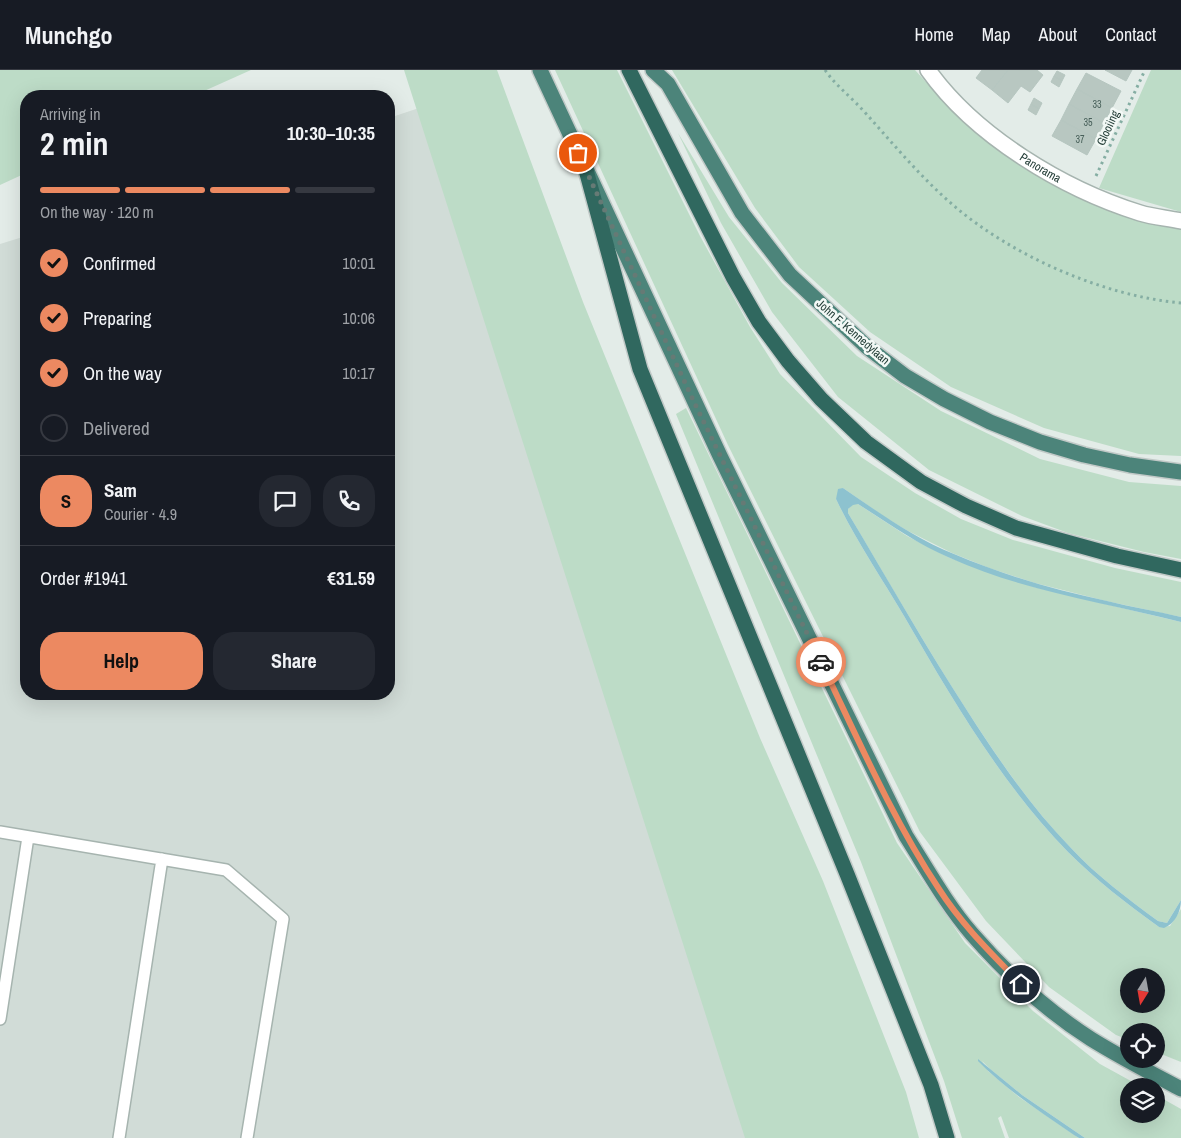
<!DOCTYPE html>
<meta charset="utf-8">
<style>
body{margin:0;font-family:"Archivo Narrow",sans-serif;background:#242831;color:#f1f3f6;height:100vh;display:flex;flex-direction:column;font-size:19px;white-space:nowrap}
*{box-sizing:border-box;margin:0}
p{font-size:16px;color:#9ea1a6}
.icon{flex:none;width:28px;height:28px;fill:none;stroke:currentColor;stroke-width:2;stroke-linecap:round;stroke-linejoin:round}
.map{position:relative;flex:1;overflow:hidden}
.side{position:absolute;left:20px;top:20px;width:375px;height:610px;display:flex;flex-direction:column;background:#171b24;border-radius:20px;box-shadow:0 5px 20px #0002}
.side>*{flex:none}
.needle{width:32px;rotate:191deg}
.buttons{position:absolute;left:1120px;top:898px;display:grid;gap:10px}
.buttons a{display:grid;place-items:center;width:45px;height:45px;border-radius:50%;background:#171b24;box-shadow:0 5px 20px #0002;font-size:25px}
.pin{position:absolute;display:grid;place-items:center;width:42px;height:42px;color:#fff;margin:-21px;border:2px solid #fff;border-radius:50%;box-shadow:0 1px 5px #0007}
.courier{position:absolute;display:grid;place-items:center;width:50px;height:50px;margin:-25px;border:4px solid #ec8961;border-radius:50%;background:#fff;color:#222;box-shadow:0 1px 6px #0007}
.headline em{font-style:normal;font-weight:800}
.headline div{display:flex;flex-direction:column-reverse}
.headline{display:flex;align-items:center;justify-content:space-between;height:85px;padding:0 20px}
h1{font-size:32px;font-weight:800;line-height:38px}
.bar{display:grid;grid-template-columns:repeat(4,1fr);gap:8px 5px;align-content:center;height:60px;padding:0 20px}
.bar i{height:6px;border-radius:4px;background:#363941}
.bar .current{background:#ec8961}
.bar p{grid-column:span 4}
.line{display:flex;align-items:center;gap:12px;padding:0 20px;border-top:1px solid #363941}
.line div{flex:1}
.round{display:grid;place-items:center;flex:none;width:52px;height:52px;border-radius:20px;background:#242831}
ol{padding:0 20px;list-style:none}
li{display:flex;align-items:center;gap:15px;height:55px}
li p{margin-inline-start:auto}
li .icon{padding:5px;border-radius:50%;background:#ec8961;color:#111;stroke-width:4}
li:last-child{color:#9ea1a6}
li i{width:28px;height:28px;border:2px solid #363941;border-radius:50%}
.cta{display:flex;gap:10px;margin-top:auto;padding:10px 20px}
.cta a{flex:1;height:58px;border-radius:20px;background:#ec8961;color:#111;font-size:20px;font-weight:800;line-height:58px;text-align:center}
.cta a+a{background:#242831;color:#f1f3f6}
header{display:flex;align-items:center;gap:30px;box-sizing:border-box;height:70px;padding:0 25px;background:#171b24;border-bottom:1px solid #363941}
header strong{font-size:24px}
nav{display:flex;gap:28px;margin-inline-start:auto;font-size:18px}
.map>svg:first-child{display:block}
</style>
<header>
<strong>Munchgo</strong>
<nav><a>Home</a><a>Map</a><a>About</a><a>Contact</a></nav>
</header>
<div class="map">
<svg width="1181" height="1068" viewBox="0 0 1181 1068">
<rect width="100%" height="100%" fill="#e3ece8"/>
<path fill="#d1dcd7" d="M428,35L835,1068H0V174L26,166V624H389V48Z"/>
<path fill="#bddcc7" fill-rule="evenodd" d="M0,0H251L193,26H26V103L0,115Z
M404,0H497L583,232L760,668L823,811L906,1022L919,1068H745Z
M555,0H617L700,166L750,257L780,304L861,387L915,423L961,449L1013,470L1115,498L1181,512V547L1106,531L1035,513L989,498L952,483L908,461L886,448L843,418L836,429C855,469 881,507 904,546C952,629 1001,713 1068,782C1096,810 1127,834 1159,857L1170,856L1181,839V992L1156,982V961H1129V970L1116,965L1049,917L986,851L920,762L728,375ZM1129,906H1156V934H1129Z
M672,0H915L945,33L969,56L1005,84L1181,158V386L1139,384L1044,358L951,317L870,262L799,197L755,138Z
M1151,0H1181V142L1099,118Z
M678,63L729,147L782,213L857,286L941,341L1040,389L1129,412L1181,416V489L1144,482L1068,463L1022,446L929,400L838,327L772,242L721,153Z
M686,338L897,773L965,873L1033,941L1100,994L1140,1016H1129V1044H1156V1025L1181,1039V1068H1085L1022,1025L990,999L982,991L988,1001L1019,1027L1079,1068H1009L1001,1046L998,1048L1005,1068H962L944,1011L861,792L676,344Z
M853,434H858L907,466L950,488L1034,517L1181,552V830L1167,853L1158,851C1128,829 1097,806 1071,778C1030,736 997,687 966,639C925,575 887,509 848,443V439Z"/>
<path fill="#8dc2cf" d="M843,418C878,442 914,468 954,484C1003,505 1055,520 1107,531C1131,537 1156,541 1181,547V552C1104,532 1023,521 950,488C917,474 888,453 858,434L853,435L848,439V443C888,510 926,577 968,642C999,690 1031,737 1071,778C1097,806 1128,829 1158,851L1167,853L1181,830C1181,841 1175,854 1164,858L1159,857C1127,834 1096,810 1068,782C1001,713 952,629 904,546C881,507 855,469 836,429L838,419Z
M978,989L1022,1025L1085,1068H1079L1074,1065C1041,1042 1006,1020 978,991Z"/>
<path fill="#b8c7c1" stroke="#b6c6c0" d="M982,0H1008L992,20L976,8Z
M1008,0H1037L1043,5L1030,22L1021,16L1008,33L992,20Z
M1105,0H1132L1126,11Z
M1057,1L1065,5L1062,11L1054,6Z
M1086,3L1121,21L1112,38L1077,19Z
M1054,6L1062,11L1059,17L1051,12Z
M1077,19L1112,38L1104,53L1069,34Z
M1034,28L1042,33L1039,39L1031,34Z
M1031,34L1039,39L1036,45L1028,40Z
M1069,34L1104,53L1096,69L1061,50Z
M1061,50L1096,69L1087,85L1052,66Z"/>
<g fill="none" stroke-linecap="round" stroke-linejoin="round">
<g stroke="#a6b4af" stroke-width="14">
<path id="service" d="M0,762L226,800L283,849L247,1068
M0,949L28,767
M119,1068L162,789"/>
</g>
<g stroke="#a6b4af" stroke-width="18">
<g id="minor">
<path id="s1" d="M928,0C975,66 1063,119 1140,143C1153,147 1167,148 1181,151"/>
</g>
</g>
<g stroke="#c1c9c7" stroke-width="18">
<path id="trunk" d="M540,0L720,386L906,766C927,799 946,834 972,864C1006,903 1047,941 1091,969C1120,987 1151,1003 1181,1019
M653,0L668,14L742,143L790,205L867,277L905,306L944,329L990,352L1040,372L1084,385L1130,395L1181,402"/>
</g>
<g stroke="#c1c9c7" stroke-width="18">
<path id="motorway" d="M629,0L733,207L759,252L788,291L821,329L866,372L921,412L966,436L1016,458L1117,486L1181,500
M586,100L640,299L847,804L931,1015L947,1068"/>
</g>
<path stroke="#85aea3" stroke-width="3" stroke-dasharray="2.5 4" stroke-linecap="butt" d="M825,0C834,13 845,22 856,33C863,40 870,48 877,56C901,83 925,111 953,135C1012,186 1104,226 1181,233
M1096,106L1145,0"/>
<use href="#service" stroke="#fff" stroke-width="11"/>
<use href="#minor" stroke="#fff" stroke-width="15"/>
<use href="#trunk" stroke="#4c847a" stroke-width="15"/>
<use href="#motorway" stroke="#30685f" stroke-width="15"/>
</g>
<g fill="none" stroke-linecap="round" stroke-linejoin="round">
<path stroke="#667a75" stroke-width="5" stroke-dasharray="0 9" d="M578,83L695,334L821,592"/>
<path stroke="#ec8961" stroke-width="6" d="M821,592C858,669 892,748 939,819C962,855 992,884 1021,914"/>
</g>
<g text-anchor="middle" stroke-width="5" stroke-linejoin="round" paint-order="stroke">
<g font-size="10" fill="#48605a">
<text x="1097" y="38">33</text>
<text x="1088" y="56">35</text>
<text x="1080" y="73">37</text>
</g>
<g font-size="12" fill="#233d37" stroke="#f3f9f6">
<text transform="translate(1108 58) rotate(-65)" y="4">Glooiing</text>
<text dy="4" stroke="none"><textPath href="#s1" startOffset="150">Panorama</textPath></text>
<text transform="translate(853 262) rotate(41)" y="4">John F. Kennedylaan</text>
</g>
</g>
</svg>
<div class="buttons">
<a><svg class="needle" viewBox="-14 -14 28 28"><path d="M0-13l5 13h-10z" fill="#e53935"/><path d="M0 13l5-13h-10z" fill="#9ea1a6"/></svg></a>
<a><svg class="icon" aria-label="locate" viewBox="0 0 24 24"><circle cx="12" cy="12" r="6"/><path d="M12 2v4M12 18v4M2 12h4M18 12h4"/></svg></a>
<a><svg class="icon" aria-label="layers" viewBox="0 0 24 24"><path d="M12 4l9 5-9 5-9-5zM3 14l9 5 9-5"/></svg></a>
</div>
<div class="pin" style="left:578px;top:83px;background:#ea580c"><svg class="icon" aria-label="bag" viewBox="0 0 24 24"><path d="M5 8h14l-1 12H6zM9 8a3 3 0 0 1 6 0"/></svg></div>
<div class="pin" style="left:1021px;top:914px;background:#1f2937"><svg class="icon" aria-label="home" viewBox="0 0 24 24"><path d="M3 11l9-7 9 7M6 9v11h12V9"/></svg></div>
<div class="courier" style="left:821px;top:592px"><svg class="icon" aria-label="car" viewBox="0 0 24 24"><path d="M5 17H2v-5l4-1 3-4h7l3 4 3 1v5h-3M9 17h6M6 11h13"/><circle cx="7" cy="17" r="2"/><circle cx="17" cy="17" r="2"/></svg></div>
<section class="side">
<div class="headline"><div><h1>2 min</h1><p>Arriving in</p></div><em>10:30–10:35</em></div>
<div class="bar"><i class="current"></i><i class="current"></i><i class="current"></i><i></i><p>On the way · 120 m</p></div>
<ol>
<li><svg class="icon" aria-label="check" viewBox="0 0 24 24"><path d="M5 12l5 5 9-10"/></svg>Confirmed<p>10:01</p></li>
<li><svg class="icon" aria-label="check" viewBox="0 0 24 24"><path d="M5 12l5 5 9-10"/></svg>Preparing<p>10:06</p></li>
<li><svg class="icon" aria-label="check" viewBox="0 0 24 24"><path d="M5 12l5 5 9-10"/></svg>On the way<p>10:17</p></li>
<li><i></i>Delivered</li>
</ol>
<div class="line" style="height:90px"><b class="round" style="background:#ec8961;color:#111">S</b><div><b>Sam</b><p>Courier · 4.9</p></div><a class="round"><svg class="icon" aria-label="chat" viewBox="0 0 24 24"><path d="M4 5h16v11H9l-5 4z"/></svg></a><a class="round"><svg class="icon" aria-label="phone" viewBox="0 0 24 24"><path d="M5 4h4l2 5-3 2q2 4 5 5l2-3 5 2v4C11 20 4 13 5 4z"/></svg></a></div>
<div class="line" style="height:65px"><div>Order #1941</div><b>€31.59</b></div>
<div class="cta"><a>Help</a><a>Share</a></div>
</section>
</div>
